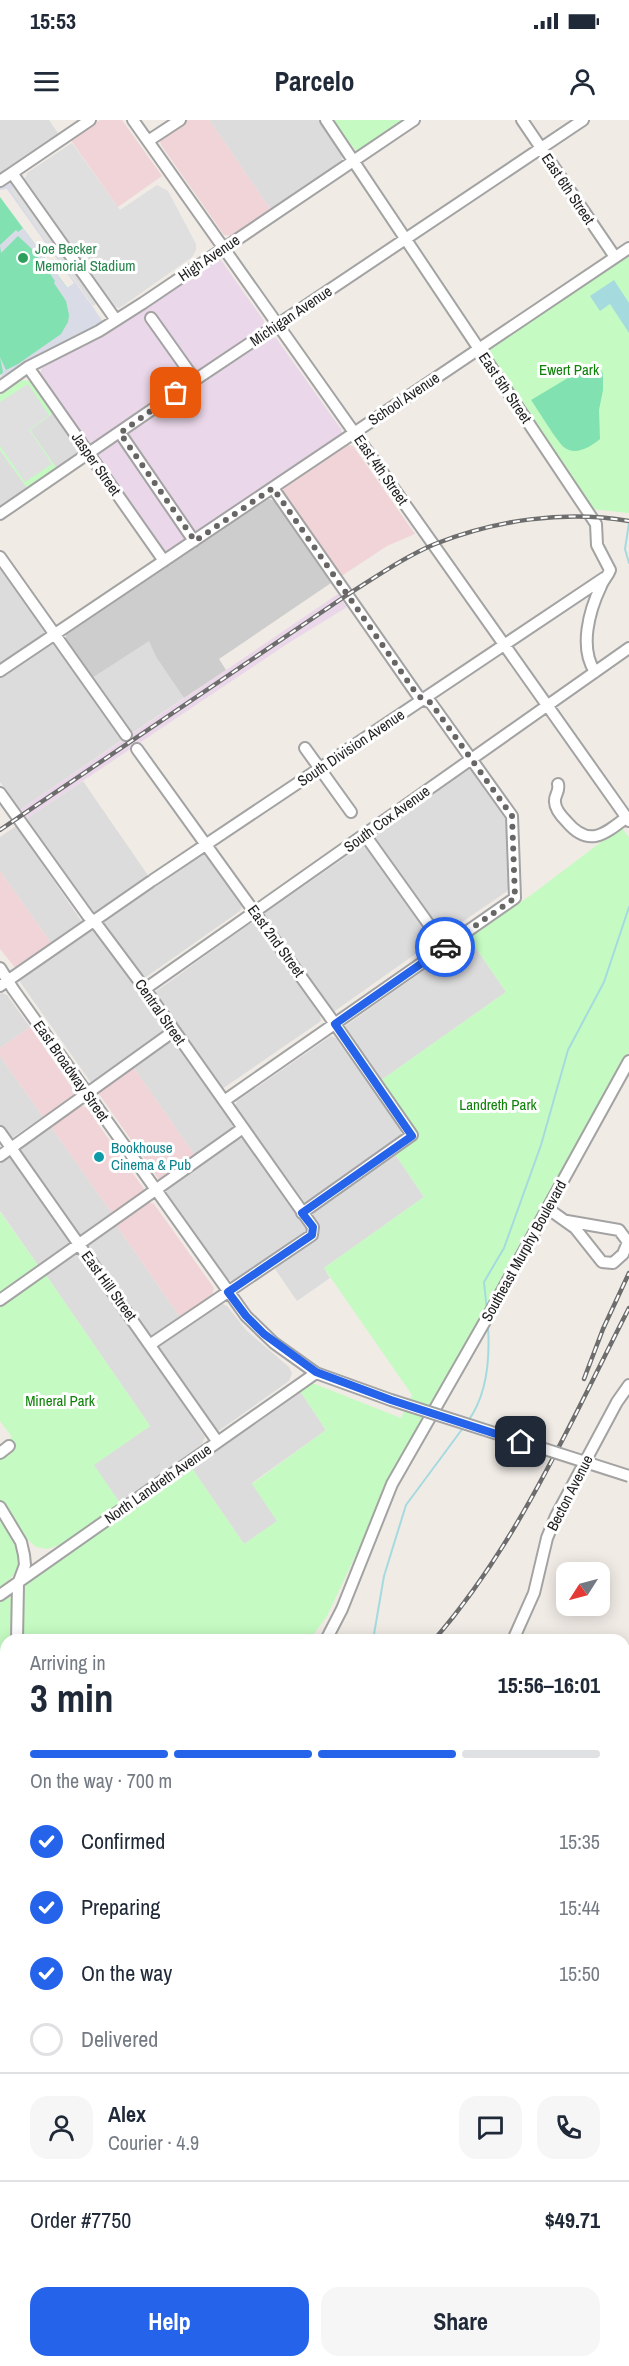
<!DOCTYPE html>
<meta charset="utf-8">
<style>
body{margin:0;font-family:"Archivo Narrow",sans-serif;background:#f6f6f7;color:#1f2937;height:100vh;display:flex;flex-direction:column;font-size:22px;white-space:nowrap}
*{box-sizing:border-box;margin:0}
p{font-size:20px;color:#747a83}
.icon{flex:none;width:33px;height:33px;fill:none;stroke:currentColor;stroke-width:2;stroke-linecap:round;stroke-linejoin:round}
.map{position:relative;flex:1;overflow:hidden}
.sheet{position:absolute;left:0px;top:1514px;width:630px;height:734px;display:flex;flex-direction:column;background:#fff;border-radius:18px 18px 0 0;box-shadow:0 3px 15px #0003}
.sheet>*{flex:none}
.needle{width:39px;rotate:234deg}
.controls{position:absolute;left:556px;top:1442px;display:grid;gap:12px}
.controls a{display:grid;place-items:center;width:54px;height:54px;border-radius:12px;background:#fff;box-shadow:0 3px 15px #0003;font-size:30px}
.pin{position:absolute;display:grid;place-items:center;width:51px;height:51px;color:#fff;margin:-26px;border-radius:12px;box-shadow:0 3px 9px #0006}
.courier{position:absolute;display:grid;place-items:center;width:60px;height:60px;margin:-30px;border:4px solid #2563eb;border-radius:50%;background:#fff;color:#222;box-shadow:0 2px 8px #0007}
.summary em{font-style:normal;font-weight:700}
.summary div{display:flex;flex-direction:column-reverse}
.summary{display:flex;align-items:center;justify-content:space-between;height:102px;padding:0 30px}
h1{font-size:39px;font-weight:700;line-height:45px}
.bar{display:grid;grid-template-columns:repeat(4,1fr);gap:9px 6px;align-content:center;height:72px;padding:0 30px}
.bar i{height:8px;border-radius:4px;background:#e0e1e3}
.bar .selected{background:#2563eb}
.bar p{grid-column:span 4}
.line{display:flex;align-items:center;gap:15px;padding:0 30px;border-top:2px solid #e0e1e3}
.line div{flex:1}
.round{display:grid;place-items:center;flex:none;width:63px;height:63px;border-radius:18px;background:#f6f6f7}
ol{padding:0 30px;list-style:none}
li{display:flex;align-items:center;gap:18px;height:66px}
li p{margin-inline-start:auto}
li .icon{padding:6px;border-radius:50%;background:#2563eb;color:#fff;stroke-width:4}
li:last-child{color:#747a83}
li i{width:33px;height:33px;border:3px solid #e0e1e3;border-radius:50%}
.action{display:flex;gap:12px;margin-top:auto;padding:12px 30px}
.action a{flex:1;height:69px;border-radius:18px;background:#2563eb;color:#fff;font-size:24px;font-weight:700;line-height:69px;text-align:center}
.action a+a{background:#f6f6f7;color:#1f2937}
.status{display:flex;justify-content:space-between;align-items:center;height:42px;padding:0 30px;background:#fff;direction:ltr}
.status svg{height:16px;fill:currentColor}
header{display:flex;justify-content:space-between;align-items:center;height:78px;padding:0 30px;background:#fff;font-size:27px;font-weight:700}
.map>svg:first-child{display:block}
</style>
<div class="status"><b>15:53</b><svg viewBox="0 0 49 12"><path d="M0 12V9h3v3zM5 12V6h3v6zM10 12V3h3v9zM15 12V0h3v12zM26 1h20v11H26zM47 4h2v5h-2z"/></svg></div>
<header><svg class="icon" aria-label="menu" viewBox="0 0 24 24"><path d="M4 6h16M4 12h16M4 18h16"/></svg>Parcelo<svg class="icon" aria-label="person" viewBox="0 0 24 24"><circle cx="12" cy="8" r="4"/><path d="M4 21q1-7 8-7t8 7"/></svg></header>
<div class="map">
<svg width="629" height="2246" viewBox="0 0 629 2246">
<rect width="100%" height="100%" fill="#f0ebe5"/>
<path fill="#dddcdc" d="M0,0H49L60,16L0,54Z
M209,0H319L341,32L342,41L271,90Z
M53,293L79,330L78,334L57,349L30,310Z
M0,330L28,369L0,388Z
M0,447L46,512L0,545Z
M149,520L156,537L184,578L131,614L92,558Z
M50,523L56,525L122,620L20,690L0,662V557Z
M469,649H473L506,697L510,767L506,772L443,815L373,718Z
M83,661L156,767L204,733L242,787L240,791L146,857L139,855L26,699Z
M16,706L82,802L53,826L0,751V717Z
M363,725L367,728L430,817L431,823L332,893L262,797L265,793Z
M253,803L320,895L321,901L222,969L154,873L249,804Z
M92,808L96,810L166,910L92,964L18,859Z
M469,818L506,872L380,961L344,910V907Z
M2,873L7,875L30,907L0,928V874Z
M331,916L336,918L401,1010V1015L310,1081L304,1082L235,986L237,981Z
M168,922L175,923L235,1005L236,1008L196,1037L133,947Z
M0,936L43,997L10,1019L0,1007Z
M51,1007L114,1096L81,1118L77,1116L19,1031Z
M238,1018L244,1019L307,1109L304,1113L232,1161L227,1159L166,1072L169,1067Z
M395,1034L424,1077L324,1148L330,1158L297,1181L273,1146L317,1116V1106L312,1096L315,1091Z
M8,1038L13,1039L72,1123L40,1148L0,1091V1044Z
M116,1105L180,1197L153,1216H149L87,1130L88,1124Z
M79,1132L205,1317L202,1324L120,1383L93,1345L150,1306L46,1155Z
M221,1183L227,1186L247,1211L289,1247L292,1253L289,1261L217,1312L157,1227Z
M298,1268L326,1310L252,1363L278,1401L244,1424L189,1344Z
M629,1850V1955L624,1947V1853Z
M629,1995V2124L624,2127V1998Z
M6,2128V2241H129L132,2246H0V2132Z
M629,2137V2224L624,2217V2141Z
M624,2239L629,2246H143L139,2241H624Z"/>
<path fill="#f1d4d7" d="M100,0H122L162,56L118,87L70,19Z
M187,0H209L271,90L233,116L224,115L161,25L160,21L164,16Z
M347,325L353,326L415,414L387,426L340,457L282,373L281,370Z
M0,751L53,826L17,850L0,829Z
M30,907L75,972L72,976L43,997L0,936V928Z
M133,947L196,1037L160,1061L99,974L101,970Z
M81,986L86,987L144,1069L145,1072L114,1096L51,1007Z
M148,1082L154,1084L214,1168L212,1175L180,1197L116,1105Z"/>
<path fill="#ead7e9" d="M218,140H221L264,201V207L91,326L88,325L40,255L42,248L124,203Z
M271,217L276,218L341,309L342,314L170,431H165L98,339V334Z
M338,474L347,487L287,524L26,699L20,690Z"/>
<path fill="#cdcdcd" d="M268,378L274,381L331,463L219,539L226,550L184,578L156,537L149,521L92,558L66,521V513Z"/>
<path fill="#c5fbc2" d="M333,0H404L356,31Z
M629,134V393L591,389L489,232L493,226Z
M21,260L30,261L53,293L30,310L57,349L28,369L0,330V275Z
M621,707L629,717V932L402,1337L327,1496L310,1519H24L23,1466L189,1344L244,1424L277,1401L252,1364L326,1310L298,1268L310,1263L315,1264L401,1298L412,1275L324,1148L424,1077L395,1034L415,1017L380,961L506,872L469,818L531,775Z
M0,1092L40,1148L0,1176Z
M46,1155L150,1306L94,1345L120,1383L60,1425L47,1429L36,1427L26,1418L0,1382V1326L12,1317L0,1301V1187Z
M0,1396C17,1424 34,1444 0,1467Z
M5,1472L11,1479L12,1519L6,1520V1830L0,1835V1475Z"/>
<path fill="#81e1b0" d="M0,77L68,169L70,168L75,175L79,194L70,214L0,255Z
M593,243L603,253V270L599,290L600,319C592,326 576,336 565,328C556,321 539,291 531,280Z"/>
<path fill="#dfdfdf" d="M72,23L120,90L157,65L168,71L196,124V130L192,137L124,185L119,188L114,186L103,193L96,184L93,186L10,69L26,57L27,53Z
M28,264L49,295L29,310L52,344L25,362L0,326V282Z"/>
<path fill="#d9dbe6" d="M12,61L17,64L10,69L104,203L3,259L0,258L3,252L0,237L6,250L18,244L61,214L68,202L69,195L66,181L54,163L55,161L34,131L18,116L1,133L0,125L16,110L18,112L23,108L67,168L74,163L7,69L0,70V67Z"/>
<path fill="#a5dadf" d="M614,160L629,183V213L610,184L600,191L590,176Z"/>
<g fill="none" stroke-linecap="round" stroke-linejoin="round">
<path stroke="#a5dadf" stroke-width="2" d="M629,403L625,429L629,443
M487,1191L484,1162L504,1128L541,1025L568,930L604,862L629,787
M468,1301C488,1274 490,1238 488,1206
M373,1520L384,1456L406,1385L463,1308
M0,1947L6,1940"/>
<g stroke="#a3a3a3" stroke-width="14">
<path id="minor" d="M133,0L629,701
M326,0L596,404L597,425L610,450C608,456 603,460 601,466C589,491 579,528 595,552
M522,0L615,137
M148,21L180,0
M12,53L90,0
M0,61L12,53L116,200
M151,198L195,260
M28,247L164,441
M0,267L28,247L99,211L143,183L414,0
M120,313L194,421
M0,394L195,260L583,0
M0,437L126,615
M0,551L629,128
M305,628L351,692
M137,629L335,904L412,1015L302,1093
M558,664C560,672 554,675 555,682C555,689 562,697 567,702C589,728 605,714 627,697
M0,673L88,796L98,806L145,869L313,1107L312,1115L151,1224
M365,715L445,827
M153,760L604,458
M0,848L13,869L246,1196L274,1223L316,1253L391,1280
M0,866L150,762
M145,869L629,528
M224,981L515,778L512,696L431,583L418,576L273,368
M0,1012L217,1321
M0,1036L174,911
M547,1088L575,1108L602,1142L613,1143L623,1134L628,1122L619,1110L567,1101
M0,1180L243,1008
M0,1333L9,1326
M0,1387L21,1422L24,1435L25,1445L18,1464L17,1520
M0,1475L316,1253
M326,1520L342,1489L392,1364L492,1189L629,941
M513,1520L534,1473L547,1418L556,1396L617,1282L629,1265
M624,1842L629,1838
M0,1850L6,1845
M624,1957L629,1965
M624,1989L629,1985
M624,2133L629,2129
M624,2229L629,2236
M135,2241L138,2246
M383,2241L387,2246
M25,2246L32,2241
M241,2246L248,2241
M455,2246L462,2241"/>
</g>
<g stroke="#9b5300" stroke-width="16">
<path id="major" d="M624,1697L629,1693
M0,2118L6,2114"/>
</g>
<use href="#minor" stroke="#fff" stroke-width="10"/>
<use href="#major" stroke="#fec79c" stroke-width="14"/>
<g stroke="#6d6d6d" stroke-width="4.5">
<path id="rail" d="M0,710L347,475C376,457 404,437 435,424C496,400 564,390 629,401
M584,1259L603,1209L629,1153
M434,1520C519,1422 570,1303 629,1188
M0,1981L6,1975"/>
</g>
<use href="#rail" stroke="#fff" stroke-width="2" stroke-dasharray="7" stroke-linecap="butt"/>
<g stroke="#a3a3a3" stroke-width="14" stroke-linecap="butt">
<path id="minor-bridge" d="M391,1280L629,1356"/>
</g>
<use href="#minor-bridge" stroke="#fff" stroke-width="10"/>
</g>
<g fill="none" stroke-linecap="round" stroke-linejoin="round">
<path stroke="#686664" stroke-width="6" stroke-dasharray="0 10.8" d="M176,273L120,313L195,421L273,368L418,576L431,583L512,696L515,778L445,827"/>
<path stroke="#2563eb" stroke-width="8" d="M445,827L335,904L412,1016L302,1093L313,1107L312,1115L228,1172L246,1196L264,1214L316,1252L391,1280L521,1322"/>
</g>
<circle fill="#2e9e5b" stroke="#fff" stroke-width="2" cx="23" cy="138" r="6"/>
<circle fill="#0f9aa8" stroke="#fff" stroke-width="2" cx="99" cy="1037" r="6"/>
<g text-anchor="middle" stroke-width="6" stroke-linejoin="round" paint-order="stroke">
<g font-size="15" fill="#1f1f1f" stroke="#fff">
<text transform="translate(568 69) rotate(56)" y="5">East 6th Street</text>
<text transform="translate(209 138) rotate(-34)" y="5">High Avenue</text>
<text transform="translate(291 196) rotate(-34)" y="5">Michigan Avenue</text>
<text transform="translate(505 268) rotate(56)" y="5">East 5th Street</text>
<text transform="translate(404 279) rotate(-34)" y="5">School Avenue</text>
<text transform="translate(96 344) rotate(55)" y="5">Jasper Street</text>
<text transform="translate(381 350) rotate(55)" y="5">East 4th Street</text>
<text transform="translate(351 628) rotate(-34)" y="5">South Division Avenue</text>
<text transform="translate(387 699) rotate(-36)" y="5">South Cox Avenue</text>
<text transform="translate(276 821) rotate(54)" y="5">East 2nd Street</text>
<text transform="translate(160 892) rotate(55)" y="5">Central Street</text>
<text transform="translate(71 951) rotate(55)" y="5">East Broadway Street</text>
<text transform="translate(524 1131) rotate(-61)" y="5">Southeast Murphy Boulevard</text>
<text transform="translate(109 1166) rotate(54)" y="5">East Hill Street</text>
<text transform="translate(158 1364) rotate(-35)" y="5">North Landreth Avenue</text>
<text transform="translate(570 1373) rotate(-63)" y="5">Becton Avenue</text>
</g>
<g font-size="15" fill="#27864d" stroke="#fff" text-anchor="start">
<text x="35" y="134">Joe Becker<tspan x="35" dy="17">Memorial Stadium</tspan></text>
</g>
<g font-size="15" fill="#0e8208" stroke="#fff">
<text x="569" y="255">Ewert Park</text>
<text x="498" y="990">Landreth Park</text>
<text x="60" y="1286">Mineral Park</text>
</g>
<g font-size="15" fill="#0d838f" stroke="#fff" text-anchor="start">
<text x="111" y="1033">Bookhouse<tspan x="111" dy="17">Cinema &amp; Pub</tspan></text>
</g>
</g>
</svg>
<div class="controls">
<a><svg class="needle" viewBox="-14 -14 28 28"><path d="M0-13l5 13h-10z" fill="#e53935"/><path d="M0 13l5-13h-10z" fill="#747a83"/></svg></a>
</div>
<div class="pin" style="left:176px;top:273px;background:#ea580c"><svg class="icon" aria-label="bag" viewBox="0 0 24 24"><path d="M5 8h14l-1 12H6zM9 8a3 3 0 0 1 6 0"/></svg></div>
<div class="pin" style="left:521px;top:1322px;background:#1f2937"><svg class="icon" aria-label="home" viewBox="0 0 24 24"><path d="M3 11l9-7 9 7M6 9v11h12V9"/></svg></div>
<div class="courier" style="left:445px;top:827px"><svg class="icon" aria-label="car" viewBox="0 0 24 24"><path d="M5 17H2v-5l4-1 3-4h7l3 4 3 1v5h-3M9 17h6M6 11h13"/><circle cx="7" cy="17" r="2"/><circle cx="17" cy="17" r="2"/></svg></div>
<section class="sheet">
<div class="summary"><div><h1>3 min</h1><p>Arriving in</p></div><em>15:56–16:01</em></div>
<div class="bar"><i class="selected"></i><i class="selected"></i><i class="selected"></i><i></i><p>On the way · 700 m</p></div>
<ol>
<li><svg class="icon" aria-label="check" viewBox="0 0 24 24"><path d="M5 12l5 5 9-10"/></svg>Confirmed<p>15:35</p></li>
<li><svg class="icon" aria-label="check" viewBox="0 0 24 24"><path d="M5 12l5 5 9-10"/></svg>Preparing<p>15:44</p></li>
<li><svg class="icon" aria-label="check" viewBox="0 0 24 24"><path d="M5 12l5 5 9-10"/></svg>On the way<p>15:50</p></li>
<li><i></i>Delivered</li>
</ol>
<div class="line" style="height:108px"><a class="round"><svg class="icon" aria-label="person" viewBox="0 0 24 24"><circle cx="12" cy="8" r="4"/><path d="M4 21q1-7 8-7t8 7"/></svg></a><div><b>Alex</b><p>Courier · 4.9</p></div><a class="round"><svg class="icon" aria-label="chat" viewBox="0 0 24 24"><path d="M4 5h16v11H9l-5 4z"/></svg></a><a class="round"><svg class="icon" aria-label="phone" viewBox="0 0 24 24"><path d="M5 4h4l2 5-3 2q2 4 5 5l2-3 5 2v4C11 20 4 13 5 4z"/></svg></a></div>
<div class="line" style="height:78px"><div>Order #7750</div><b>$49.71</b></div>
<div class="action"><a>Help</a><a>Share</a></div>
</section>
</div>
